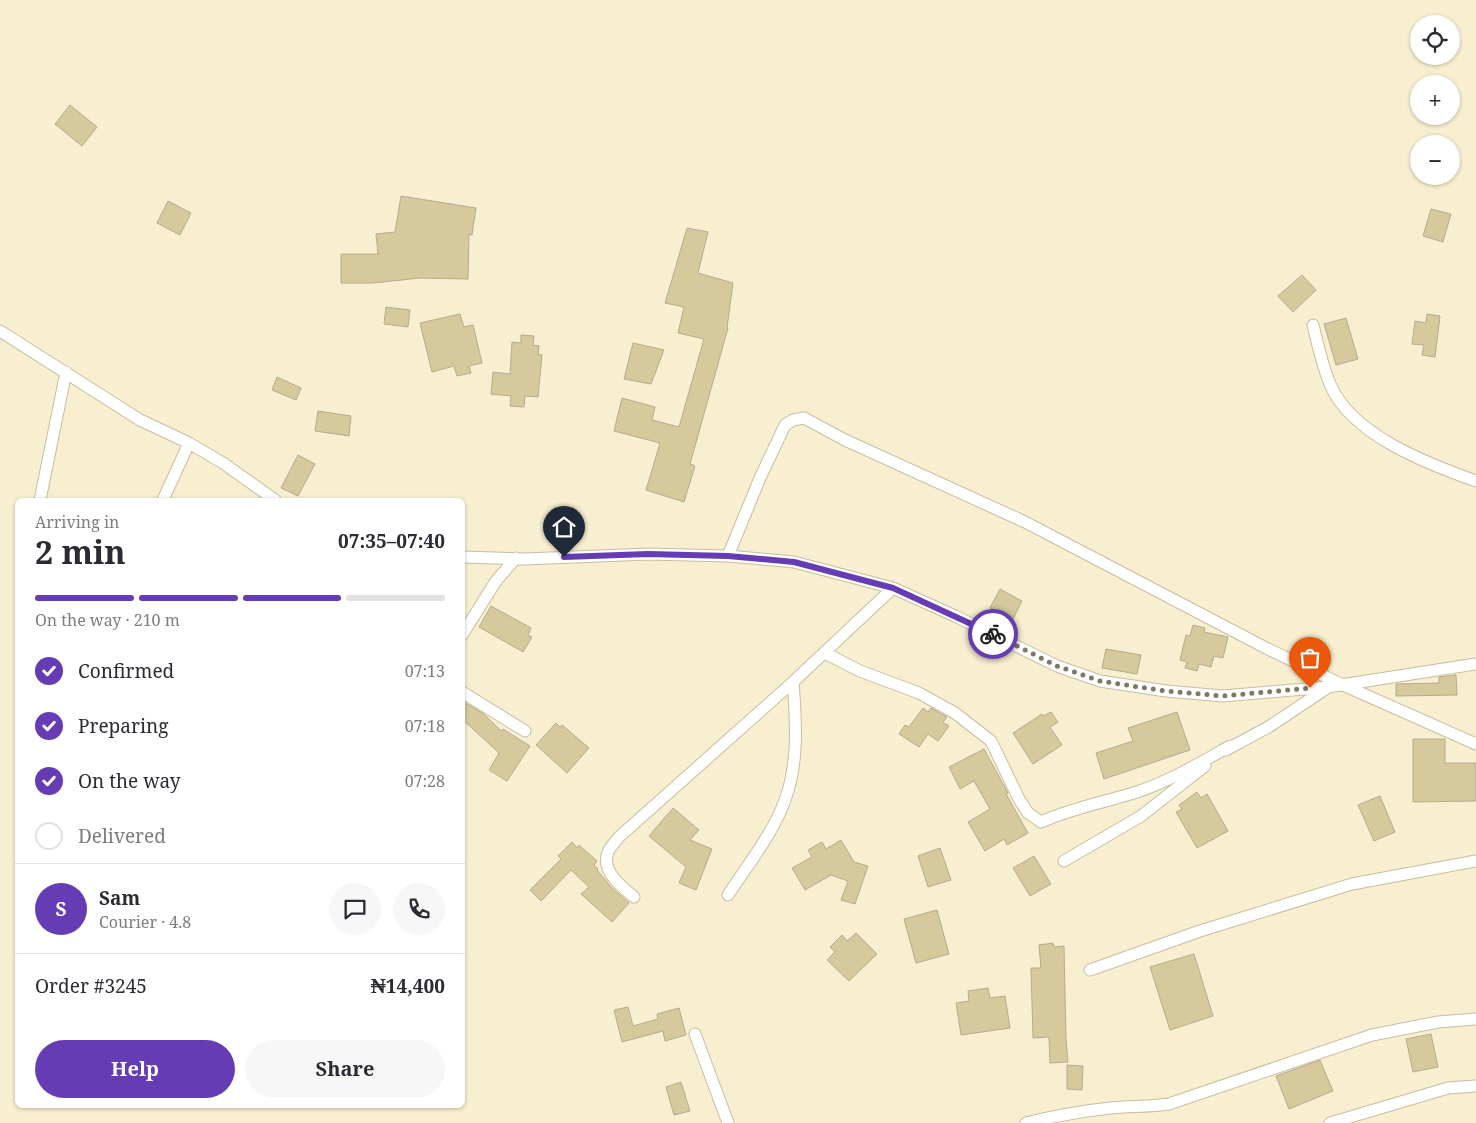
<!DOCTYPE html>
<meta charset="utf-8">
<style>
body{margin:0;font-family:"Noto Serif",serif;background:#f7f7f7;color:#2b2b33;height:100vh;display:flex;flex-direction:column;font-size:19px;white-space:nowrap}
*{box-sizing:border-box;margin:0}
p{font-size:16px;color:#7c7c81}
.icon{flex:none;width:28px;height:28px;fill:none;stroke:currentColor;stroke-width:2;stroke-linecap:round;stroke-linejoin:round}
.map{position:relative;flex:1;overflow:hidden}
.side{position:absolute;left:15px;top:498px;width:450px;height:610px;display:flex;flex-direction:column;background:#fff;border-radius:8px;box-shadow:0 1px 4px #0004}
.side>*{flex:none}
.fabs{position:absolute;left:1410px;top:15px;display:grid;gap:10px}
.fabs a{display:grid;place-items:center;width:50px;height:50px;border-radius:50%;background:#fff;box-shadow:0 1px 4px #0004;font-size:25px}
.pin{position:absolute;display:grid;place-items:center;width:42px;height:42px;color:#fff;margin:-51px -21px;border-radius:50% 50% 50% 0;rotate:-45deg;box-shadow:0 0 5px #0007}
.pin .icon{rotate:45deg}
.courier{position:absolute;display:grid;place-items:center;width:50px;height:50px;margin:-25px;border:4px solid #663cb4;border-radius:50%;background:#fff;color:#222;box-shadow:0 1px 6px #0007}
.headline em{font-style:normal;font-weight:700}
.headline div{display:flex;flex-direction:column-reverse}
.headline{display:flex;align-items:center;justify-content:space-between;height:85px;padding:0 20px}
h1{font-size:32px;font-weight:700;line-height:38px}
.bar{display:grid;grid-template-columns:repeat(4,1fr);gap:8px 5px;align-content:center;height:60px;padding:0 20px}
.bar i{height:6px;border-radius:4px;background:#e1e1e2}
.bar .active{background:#663cb4}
.bar p{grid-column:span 4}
.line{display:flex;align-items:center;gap:12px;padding:0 20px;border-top:1px solid #e1e1e2}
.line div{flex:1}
.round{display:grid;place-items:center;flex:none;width:52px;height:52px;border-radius:26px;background:#f7f7f7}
ol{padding:0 20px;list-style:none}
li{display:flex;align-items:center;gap:15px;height:55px}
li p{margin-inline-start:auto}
li .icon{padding:5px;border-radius:50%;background:#663cb4;color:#fff;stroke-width:4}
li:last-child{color:#7c7c81}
li i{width:28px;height:28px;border:2px solid #e1e1e2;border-radius:50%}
.button{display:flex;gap:10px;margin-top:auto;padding:10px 20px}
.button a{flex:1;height:58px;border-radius:30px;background:#663cb4;color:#fff;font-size:20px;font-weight:700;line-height:58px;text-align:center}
.button a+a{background:#f7f7f7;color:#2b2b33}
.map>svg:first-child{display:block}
</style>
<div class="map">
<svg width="1476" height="1123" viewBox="0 0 1476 1123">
<rect width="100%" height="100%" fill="#f7efd0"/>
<path fill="#d6c99c" stroke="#b4ac8e" d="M70,105L97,127L82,146L55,124Z
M401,196L476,208L472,235L469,234L468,279L420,278L373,283H341V254H378L376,234L395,232Z
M168,201L191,213L180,235L157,223Z
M1431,209L1451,214L1443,242L1423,236Z
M687,228L708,232L698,273L733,283L727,328H728L690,464L695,466L684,502L646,490L660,443L614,431L622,398L655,407L652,420L679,427L704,339L678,333L684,307L665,303Z
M1302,275L1316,290L1293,312L1278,296Z
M386,307L410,310L408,327L384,324Z
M460,314L464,327L473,325L482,363L469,366L471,373L457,376L454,366L432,372L420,323Z
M1427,314L1440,316L1435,357L1422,355L1424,345L1412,344L1415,321L1426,323Z
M1346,318L1358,359L1336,365L1324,324Z
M521,335L534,336L533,345L539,346L538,354L542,355L538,397L525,396L524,407L510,406L511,396L491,394L493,372L510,374L512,342L521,343Z
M633,343L664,350L651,384L624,379Z
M277,377L301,388L296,400L272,390Z
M318,411L351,416L349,436L315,431Z
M298,455L315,464L298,496L281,488Z
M1000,589L1022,601L1013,619L990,608Z
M491,606L531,628L528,635L532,637L523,652L479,627Z
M1193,625L1205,628L1204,632L1228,637L1223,658L1214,656L1211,667L1199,664L1197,671L1185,668L1187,662L1180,660L1186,635L1190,636Z
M1106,649L1141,655L1137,674L1102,668Z
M1456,675L1457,695L1396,696V684L1439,683V677Z
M462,701L484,714L501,731L503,729L530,746L507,781L489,770L499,753L462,719Z
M923,708L928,712L931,708L947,717L943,722L949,726L938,741L928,734L919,747L899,734L905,725L909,727Z
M1051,712L1058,722L1050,727L1062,745L1033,764L1013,733L1042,714L1043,716Z
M1177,712L1190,750L1104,779L1096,753L1133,741L1128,728Z
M556,723L560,727L562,725L589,748L567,773L536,745Z
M1413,739H1445V763H1476V801L1413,802Z
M984,749L1008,793L1006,794L1028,833L1007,845L1004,839L985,851L968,822L990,809L974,781L960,789L949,767Z
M1197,792L1201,798L1207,794L1228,831L1197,848L1176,812L1182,809L1179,805Z
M1380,796L1395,832L1374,841L1358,805Z
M673,808L699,830L690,840L712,849L696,890L679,883L686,867L649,836Z
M841,840L854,862L868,866L855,904L841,900L848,881L831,875L805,890L792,868L812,857L808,850L822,842L826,849Z
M572,842L577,848L579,845L597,861L594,865L598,869L597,870L612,888L629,903L612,922L581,894L589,887L571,870L541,901L530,890L561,859L558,856Z
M940,848L951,880L928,887L918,856Z
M1034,856L1051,884L1030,896L1013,868Z
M937,910L949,954L916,963L904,919Z
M856,933L877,954L849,981L827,960L835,952L830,947L842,935L847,941Z
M1053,943L1054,947L1064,946L1066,1039L1068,1062L1050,1063L1049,1037L1033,1038L1031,968H1041L1039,945Z
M1194,954L1213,1016L1170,1030L1150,967Z
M988,988L990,998L1005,996L1010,1028L961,1035L956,1003L969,1001L968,991Z
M628,1007L633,1026L658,1019L657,1014L679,1008L686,1035L665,1041L663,1031L622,1042L614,1010Z
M1431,1034L1438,1067L1413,1072L1406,1039Z
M1320,1060L1333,1091L1289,1109L1276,1076Z
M1067,1065L1083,1066L1082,1090L1067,1089Z
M681,1082L690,1111L674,1115L666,1087Z"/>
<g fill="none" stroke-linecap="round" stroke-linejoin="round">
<g stroke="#c6bea0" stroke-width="13">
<path id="minor" d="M1313,325C1318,345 1322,365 1330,384C1351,435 1428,464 1476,481
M0,331L140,420L189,443L223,463L275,500
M40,500L66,372
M163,500L189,443
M728,556L760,478L785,425L793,420L804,418L845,440L1025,522L1268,649L1343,685L1476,744
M462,557L525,559L648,554L728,556L794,562L893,588L955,616L1057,666L1100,681L1166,691L1223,696L1328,687L1476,664
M462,635L496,581L516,558
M825,653L860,671L919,693L955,713L991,741L1019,799L1028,813L1041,822C1072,808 1105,802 1137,792C1170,781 1200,763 1230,746
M462,692L525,731
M1226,750L1270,726L1327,688
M1064,861L1141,816L1205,766
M728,895C747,866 774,832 785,800C799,762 796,721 793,682
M634,897C621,886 599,870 609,850C611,846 616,841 619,837L793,682L893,588
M1090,970L1200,931L1352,884L1476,861
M695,1034L728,1123
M1026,1123C1054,1116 1082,1111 1110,1108C1130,1106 1149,1107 1169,1104L1372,1035L1438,1022L1476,1019
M1330,1123L1448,1088L1476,1086"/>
</g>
<use href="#minor" stroke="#fff" stroke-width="11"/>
</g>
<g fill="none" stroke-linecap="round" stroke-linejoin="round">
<path stroke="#7d7965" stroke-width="5" stroke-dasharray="0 9" d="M993,634L1057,666L1100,681L1166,691L1223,696L1310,688"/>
<path stroke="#663cb4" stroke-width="6" d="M564,557L648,554L728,556L794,562L893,588L993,634"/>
</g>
</svg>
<div class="fabs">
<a><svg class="icon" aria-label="locate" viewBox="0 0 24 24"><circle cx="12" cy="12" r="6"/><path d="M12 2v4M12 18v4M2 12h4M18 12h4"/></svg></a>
<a>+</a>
<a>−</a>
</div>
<div class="pin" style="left:1310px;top:688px;background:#ea580c"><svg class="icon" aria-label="bag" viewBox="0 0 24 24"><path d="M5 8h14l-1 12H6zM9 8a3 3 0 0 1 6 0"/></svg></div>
<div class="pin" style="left:564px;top:557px;background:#1f2937"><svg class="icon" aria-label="home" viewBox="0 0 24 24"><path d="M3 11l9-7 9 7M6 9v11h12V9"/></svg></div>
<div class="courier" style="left:993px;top:634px"><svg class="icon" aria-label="bike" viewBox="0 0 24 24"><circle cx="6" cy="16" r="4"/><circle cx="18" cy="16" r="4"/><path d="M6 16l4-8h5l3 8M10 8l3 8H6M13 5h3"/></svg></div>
<section class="side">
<div class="headline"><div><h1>2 min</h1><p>Arriving in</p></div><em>07:35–07:40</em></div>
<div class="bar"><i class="active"></i><i class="active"></i><i class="active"></i><i></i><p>On the way · 210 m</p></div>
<ol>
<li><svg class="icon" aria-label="check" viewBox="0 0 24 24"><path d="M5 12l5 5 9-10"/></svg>Confirmed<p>07:13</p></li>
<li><svg class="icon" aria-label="check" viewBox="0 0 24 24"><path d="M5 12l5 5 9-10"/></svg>Preparing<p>07:18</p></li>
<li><svg class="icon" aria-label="check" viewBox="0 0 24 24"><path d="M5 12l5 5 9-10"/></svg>On the way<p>07:28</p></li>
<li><i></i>Delivered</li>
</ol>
<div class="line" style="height:90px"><b class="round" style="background:#663cb4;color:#fff">S</b><div><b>Sam</b><p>Courier · 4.8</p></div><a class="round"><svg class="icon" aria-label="chat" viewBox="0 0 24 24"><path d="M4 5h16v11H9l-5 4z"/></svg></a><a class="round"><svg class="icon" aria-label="phone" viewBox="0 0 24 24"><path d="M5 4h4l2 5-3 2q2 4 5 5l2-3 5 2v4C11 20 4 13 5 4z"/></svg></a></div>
<div class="line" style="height:65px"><div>Order #3245</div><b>₦14,400</b></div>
<div class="button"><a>Help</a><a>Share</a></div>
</section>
</div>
